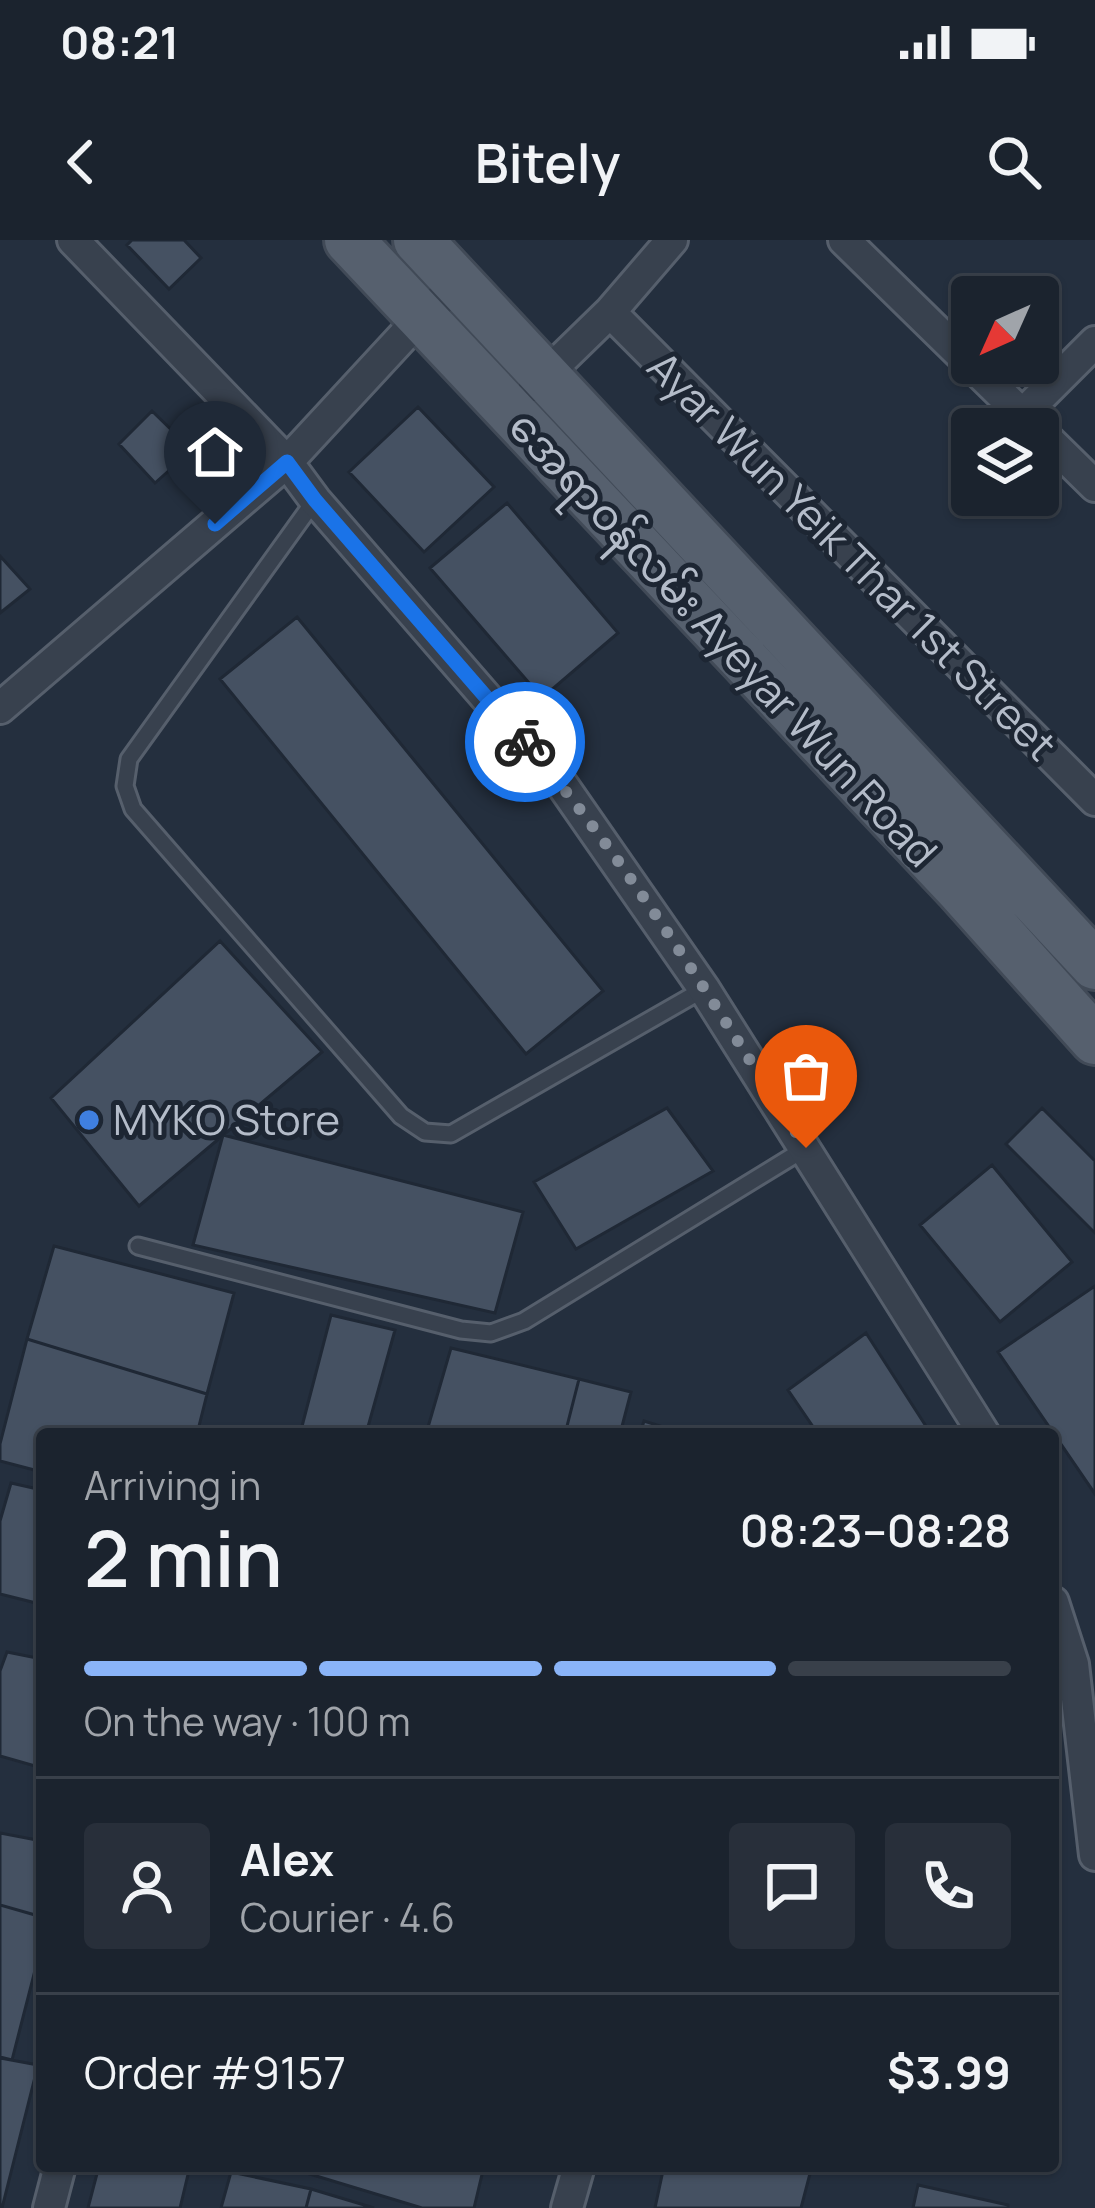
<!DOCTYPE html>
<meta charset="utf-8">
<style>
body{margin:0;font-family:Manrope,"Noto Sans Myanmar",sans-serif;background:#282f3a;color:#f1f3f6;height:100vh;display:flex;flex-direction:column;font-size:45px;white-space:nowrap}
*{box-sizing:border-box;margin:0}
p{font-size:39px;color:#a0a4aa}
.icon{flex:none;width:66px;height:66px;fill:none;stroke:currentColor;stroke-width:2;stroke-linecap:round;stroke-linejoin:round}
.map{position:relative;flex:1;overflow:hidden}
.sheet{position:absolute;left:36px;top:1188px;width:1023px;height:744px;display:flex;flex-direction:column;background:#1b232e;border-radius:12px;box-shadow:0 3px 9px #0004,0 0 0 3px #39404a}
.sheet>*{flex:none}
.needle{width:78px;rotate:225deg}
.buttons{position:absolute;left:951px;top:36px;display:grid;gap:24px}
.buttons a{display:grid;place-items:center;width:108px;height:108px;border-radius:12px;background:#1b232e;box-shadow:0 3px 9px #0004,0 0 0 3px #39404a;font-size:60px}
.pin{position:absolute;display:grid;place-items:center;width:102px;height:102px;color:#fff;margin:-123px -51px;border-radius:50% 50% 50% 0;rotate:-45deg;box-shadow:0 0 12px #0007}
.pin .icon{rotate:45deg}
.courier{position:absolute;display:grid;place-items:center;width:120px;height:120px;margin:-60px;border:9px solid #1a73e8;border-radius:50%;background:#fff;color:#222;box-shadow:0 3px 15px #0007}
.summary em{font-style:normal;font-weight:600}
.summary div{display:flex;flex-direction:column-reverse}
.summary{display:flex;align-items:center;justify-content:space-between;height:204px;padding:0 48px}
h1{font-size:78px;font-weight:600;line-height:90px}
.bar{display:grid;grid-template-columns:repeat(4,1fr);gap:18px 12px;align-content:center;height:144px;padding:0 48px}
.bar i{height:15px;border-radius:9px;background:#39404a}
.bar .on{background:#8ab4f8}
.bar p{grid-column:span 4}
.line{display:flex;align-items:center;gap:30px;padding:0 48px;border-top:3px solid #39404a}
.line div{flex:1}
.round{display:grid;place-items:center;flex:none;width:126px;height:126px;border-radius:12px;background:#282f3a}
.status{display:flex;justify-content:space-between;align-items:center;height:84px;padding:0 60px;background:#1b232e;direction:ltr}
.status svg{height:33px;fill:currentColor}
header{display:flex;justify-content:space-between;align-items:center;height:156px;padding:0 48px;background:#1b232e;font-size:54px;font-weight:600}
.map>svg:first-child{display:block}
</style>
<div class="status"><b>08:21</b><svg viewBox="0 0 49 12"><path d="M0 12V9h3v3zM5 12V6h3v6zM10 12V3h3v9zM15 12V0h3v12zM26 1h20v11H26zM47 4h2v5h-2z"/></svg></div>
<header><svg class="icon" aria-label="back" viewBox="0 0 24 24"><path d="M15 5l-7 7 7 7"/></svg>Bitely<svg class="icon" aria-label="search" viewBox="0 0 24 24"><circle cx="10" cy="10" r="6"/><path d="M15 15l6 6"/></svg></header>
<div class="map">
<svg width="1095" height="1968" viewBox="0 0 1095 1968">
<rect width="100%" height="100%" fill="#242f3e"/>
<path fill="#455162" stroke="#1f2835" stroke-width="3" d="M132,0H184L201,18L169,49L127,5Z
M418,167L494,247L424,312L349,232Z
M152,171L192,210L155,243L119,204Z
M507,263L618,393L542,458L430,328Z
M0,316L30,349L0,373Z
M297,377L603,751L526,814L220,439Z
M220,701L322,812L139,966L51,858Z
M667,868L713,931L576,1009L534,942Z
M1042,868L1095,921V993L1006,904Z
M223,895L523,972L495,1073L193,1005Z
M992,925L1072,1022L1000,1082L920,985Z
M54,1006L234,1053L207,1154L27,1099Z
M1095,1046V1254L998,1112Z
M331,1075L395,1090L366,1194H300Z
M866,1093L931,1194H818L788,1150Z
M27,1099L207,1154L197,1194H42V1232L0,1221V1204Z
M451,1108L579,1139L565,1194H426Z
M579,1139L631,1152L620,1194H565Z
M644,1181L685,1194H640Z
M11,1243L42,1250L40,1364L0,1354V1281Z
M7,1412L42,1419V1528L0,1516V1431Z
M0,1593L42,1601V1677L0,1665Z
M0,1665L42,1677V1703L12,1820L0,1817Z
M0,1818L38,1825L2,1968H0Z
M99,1926H190L180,1968H88Z
M305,1926H484L474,1968H422L303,1932Z
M664,1926H812L801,1968H655Z
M231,1932L311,1949L306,1968H221Z
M918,1945L1008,1965V1968H913Z
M311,1949L374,1968H306Z"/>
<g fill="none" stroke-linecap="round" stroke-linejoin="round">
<g stroke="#565f6c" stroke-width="21">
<path id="lane" d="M315,260L129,519L125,546L133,569L401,876L425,892L451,894L704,749
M138,1006L461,1090L491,1093L524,1081L806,908"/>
</g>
<g stroke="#565f6c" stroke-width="36">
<path id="street" d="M73,0L287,222L315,260L563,546L704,749L984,1194
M844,0L1037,189
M610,72L1095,560
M534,146L610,72L672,0
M1022,175L1095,102
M1038,190L1095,246
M0,468L287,222L422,76L459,43
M1053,1362L1073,1424L1095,1615
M49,1968L60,1926
M567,1968L579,1926"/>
</g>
<g stroke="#414a57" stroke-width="54">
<path id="primary" d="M349,0L959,648L1095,800
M418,0L1095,725"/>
</g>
<use href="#lane" stroke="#38414e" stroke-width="15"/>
<use href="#street" stroke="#38414e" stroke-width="30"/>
<use href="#primary" stroke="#56606e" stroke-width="48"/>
</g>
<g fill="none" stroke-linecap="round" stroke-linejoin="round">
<path stroke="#828b98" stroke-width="12" stroke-dasharray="0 21.6" d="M525,502C632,626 717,770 806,908"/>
<path stroke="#1a73e8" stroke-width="15" d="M215,284L287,222L315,260L525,502"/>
</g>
<circle fill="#3f7fe0" stroke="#1d2633" stroke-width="4.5" cx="89" cy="880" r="12"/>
<g text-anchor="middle" stroke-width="10" stroke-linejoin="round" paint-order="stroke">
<g font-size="42" fill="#b4bcc9" stroke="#1d2633">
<text transform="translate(852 316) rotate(45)" y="15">Ayar Wun Yeik Thar 1st Street</text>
<text transform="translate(723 399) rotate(47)" y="15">အေရာဝန်လမ်း Ayeyar Wun Road</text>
</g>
<g font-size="42" fill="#b4bcc9" stroke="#1d2633" text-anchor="start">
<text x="113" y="895">MYKO Store</text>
</g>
</g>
</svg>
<div class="buttons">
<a><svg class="needle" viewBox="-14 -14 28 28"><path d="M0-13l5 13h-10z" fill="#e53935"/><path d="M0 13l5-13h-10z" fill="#a0a4aa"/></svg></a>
<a><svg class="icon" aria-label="layers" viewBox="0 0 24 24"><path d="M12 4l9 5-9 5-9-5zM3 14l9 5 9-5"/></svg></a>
</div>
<div class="pin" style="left:806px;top:908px;background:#ea580c"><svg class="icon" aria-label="bag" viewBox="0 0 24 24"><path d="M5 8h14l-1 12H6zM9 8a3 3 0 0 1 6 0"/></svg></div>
<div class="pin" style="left:215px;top:284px;background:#1f2937"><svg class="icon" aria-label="home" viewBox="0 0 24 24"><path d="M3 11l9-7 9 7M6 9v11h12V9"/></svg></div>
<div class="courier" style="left:525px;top:502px"><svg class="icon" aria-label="bike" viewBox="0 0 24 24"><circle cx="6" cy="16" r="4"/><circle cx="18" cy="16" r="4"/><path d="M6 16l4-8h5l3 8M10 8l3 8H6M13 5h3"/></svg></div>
<section class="sheet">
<div class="summary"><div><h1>2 min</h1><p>Arriving in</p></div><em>08:23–08:28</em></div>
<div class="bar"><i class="on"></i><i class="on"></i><i class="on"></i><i></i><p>On the way · 100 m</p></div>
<div class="line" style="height:216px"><a class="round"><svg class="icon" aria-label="person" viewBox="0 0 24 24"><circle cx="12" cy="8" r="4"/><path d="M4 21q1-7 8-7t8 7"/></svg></a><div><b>Alex</b><p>Courier · 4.6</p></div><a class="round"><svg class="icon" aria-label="chat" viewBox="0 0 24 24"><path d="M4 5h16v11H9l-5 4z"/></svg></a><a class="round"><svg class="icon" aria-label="phone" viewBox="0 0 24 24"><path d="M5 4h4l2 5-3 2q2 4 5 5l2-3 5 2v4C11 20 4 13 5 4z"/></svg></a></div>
<div class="line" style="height:156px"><div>Order #9157</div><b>$3.99</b></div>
</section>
</div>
